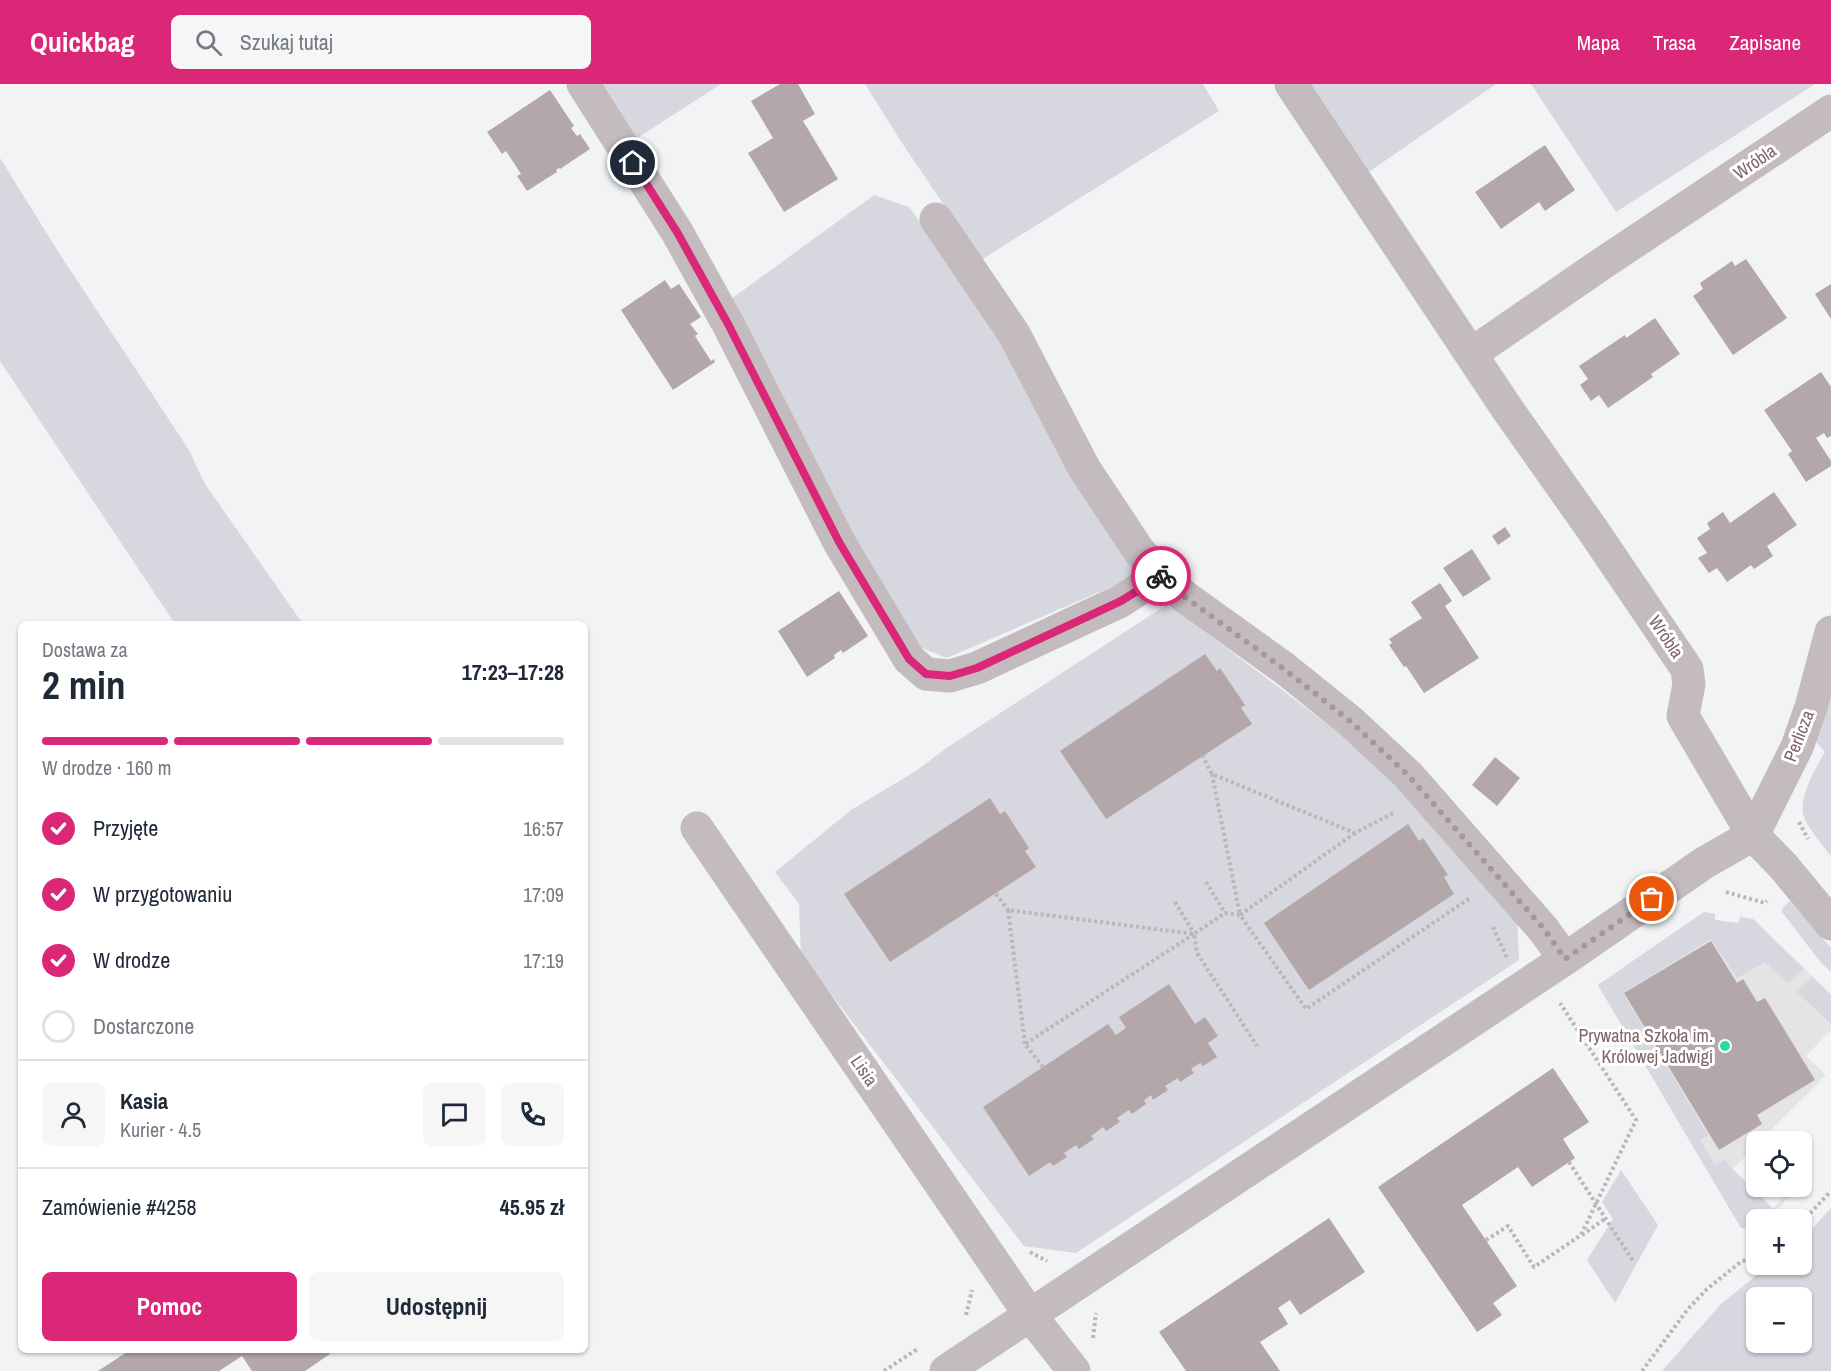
<!DOCTYPE html>
<html lang="pl">
<meta charset="utf-8">
<style>
body{margin:0;font-family:"Archivo Narrow",sans-serif;background:#f6f6f7;color:#1f2937;height:100vh;display:flex;flex-direction:column;font-size:22px;white-space:nowrap}
*{box-sizing:border-box;margin:0}
p{font-size:20px;color:#747a83}
.icon{flex:none;width:33px;height:33px;fill:none;stroke:currentColor;stroke-width:2;stroke-linecap:round;stroke-linejoin:round}
.map{position:relative;flex:1;overflow:hidden}
.drawer{position:absolute;left:18px;top:537px;width:570px;height:732px;display:flex;flex-direction:column;background:#fff;border-radius:9px;box-shadow:0 2px 4px #0004}
.drawer>*{flex:none}
.buttons{position:absolute;left:1746px;top:1047px;display:grid;gap:12px}
.buttons a{display:grid;place-items:center;width:66px;height:66px;border-radius:9px;background:#fff;box-shadow:0 2px 4px #0004;font-size:30px}
.pin{position:absolute;display:grid;place-items:center;width:51px;height:51px;color:#fff;margin:-26px;border:3px solid #fff;border-radius:50%;box-shadow:0 2px 6px #0007}
.courier{position:absolute;display:grid;place-items:center;width:60px;height:60px;margin:-30px;border:4px solid #db2777;border-radius:50%;background:#fff;color:#222;box-shadow:0 2px 8px #0007}
.summary em{font-style:normal;font-weight:800}
.summary div{display:flex;flex-direction:column-reverse}
.summary{display:flex;align-items:center;justify-content:space-between;height:102px;padding:0 24px}
h1{font-size:39px;font-weight:800;line-height:45px}
.bar{display:grid;grid-template-columns:repeat(4,1fr);gap:9px 6px;align-content:center;height:72px;padding:0 24px}
.bar i{height:8px;border-radius:4px;background:#e0e1e3}
.bar .selected{background:#db2777}
.bar p{grid-column:span 4}
.line{display:flex;align-items:center;gap:15px;padding:0 24px;border-top:2px solid #e0e1e3}
.line div{flex:1}
.round{display:grid;place-items:center;flex:none;width:63px;height:63px;border-radius:9px;background:#f6f6f7}
ol{padding:0 24px;list-style:none}
li{display:flex;align-items:center;gap:18px;height:66px}
li p{margin-inline-start:auto}
li .icon{padding:6px;border-radius:50%;background:#db2777;color:#fff;stroke-width:4}
li:last-child{color:#747a83}
li i{width:33px;height:33px;border:3px solid #e0e1e3;border-radius:50%}
.primary-button{display:flex;gap:12px;margin-top:auto;padding:12px 24px}
.primary-button a{flex:1;height:69px;border-radius:9px;background:#db2777;color:#fff;font-size:24px;font-weight:800;line-height:69px;text-align:center}
.primary-button a+a{background:#f6f6f7;color:#1f2937}
header{display:flex;align-items:center;gap:36px;box-sizing:border-box;height:84px;padding:0 30px;background:#db2777;color:#fff}
header strong{font-size:28px}
nav{display:flex;gap:33px;margin-inline-start:auto;font-size:21px}
.search{width:420px;height:54px;background:#f6f6f7;display:flex;align-items:center;gap:15px;box-sizing:border-box;padding:0 21px;border-radius:9px;color:#747a83;font-size:22px}
.map>svg:first-child{display:block}
</style>
<header>
<strong>Quickbag</strong>
<div class="search"><svg class="icon" aria-label="search" viewBox="0 0 24 24"><circle cx="10" cy="10" r="6"/><path d="M15 15l6 6"/></svg>Szukaj tutaj</div>
<nav><a>Mapa</a><a>Trasa</a><a>Zapisane</a></nav>
</header>
<div class="map">
<svg width="1831" height="1287" viewBox="0 0 1831 1287">
<rect width="100%" height="100%" fill="#f1f3f4"/>
<path fill="#e4e4e5" d="M1704,828L1715,830V836L1739,839L1740,833L1753,835L1831,910V946L1806,972L1826,991L1760,1057L1756,1058V1061L1733,1085L1773,1124L1794,1103H1799L1767,1135L1756,1136V1145L1741,1144L1598,901Z"/>
<path fill="#d7d7e0" fill-rule="evenodd" d="M602,0H721L636,55Z
M865,0H1203L1219,27L981,176L902,59Z
M1303,0H1496L1363,92Z
M1531,0H1815L1616,128Z
M0,74L59,169L189,366L205,400L303,540H175L0,277Z
M874,111L909,123L1001,250L1141,490L947,574L917,562L885,519L727,218Z
M1168,520L1375,676L1517,831L1519,876L1076,1169L1024,1162L801,871L799,820L775,788L851,726L916,687L945,665Z
M1831,611V772C1824,763 1808,744 1804,733C1797,715 1816,683 1825,668L1815,657Z
M1790,817L1831,864V888L1822,880L1782,828L1783,823Z
M1704,828L1715,830V836L1739,839L1740,833L1753,835L1804,885L1788,899L1765,878L1737,894L1711,855L1623,909L1708,1051L1700,1056L1715,1081L1725,1075L1732,1085L1775,1127L1767,1135L1756,1136V1145L1741,1144L1598,901Z
M1812,893L1831,911V940L1797,908Z
M1621,1086L1658,1141L1615,1219L1587,1176L1613,1135L1602,1118Z
M1831,1124V1287H1662L1720,1221L1769,1181L1802,1180V1156ZM1756,1214H1802V1258H1756Z"/>
<path fill="#b3a7a9" d="M780,0H798L815,30L803,37L838,95L784,128L748,69L773,54L751,17Z
M550,6L574,42L571,44L577,52L580,50L590,65L560,85L559,84L556,86L557,88L527,107L517,92L521,90L506,67L502,70L487,48Z
M1545,61L1575,106L1545,127L1539,118L1501,145L1475,108Z
M1746,175L1787,234L1733,271L1693,212L1703,205L1700,199L1732,177L1735,182Z
M665,196L671,205L679,200L701,233L690,240L698,250L695,252L711,277L714,275L715,278L673,306L621,226Z
M1831,200V235L1815,210Z
M1655,234L1680,270L1651,290L1653,293L1608,324L1599,311L1591,317L1580,301L1588,295L1579,282L1625,251L1626,254Z
M1821,288L1831,303V352L1827,354L1824,349L1816,354L1831,377V382L1806,398L1788,370L1792,367L1764,326Z
M1774,408L1797,441L1767,462L1773,472L1754,485L1751,481L1727,498L1717,484L1709,489L1698,474L1707,469L1697,454L1710,445L1707,439L1723,428L1730,439Z
M1505,443L1511,452L1498,461L1492,452Z
M1472,465L1491,495L1463,513L1443,484Z
M1440,499L1452,517L1445,522L1479,574L1424,609L1406,582L1404,583L1389,561L1392,559L1389,555L1422,534L1411,518Z
M839,507L868,552L843,569L841,566L834,571L835,574L807,593L778,547Z
M1205,570L1217,587L1220,584L1245,621L1241,624L1252,640L1106,735L1060,667Z
M1495,673L1520,694L1497,722L1472,701Z
M990,714L1000,730L1005,727L1029,764L1025,767L1036,783L890,878L844,810Z
M1408,740L1419,757L1423,754L1448,791L1444,793L1454,810L1309,906L1264,839Z
M1711,857L1737,899L1743,895L1757,918L1765,914L1815,996L1757,1031L1762,1040L1719,1066L1624,909Z
M1169,900L1195,940L1205,933L1218,952L1208,959L1217,973L1203,982L1200,979L1191,985L1194,989L1180,998L1178,994L1165,1002L1168,1006L1153,1016L1151,1011L1144,1016L1146,1020L1132,1030L1129,1026L1117,1034L1120,1038L1106,1047L1103,1043L1091,1052L1094,1055L1079,1065L1076,1061L1064,1069L1067,1073L1053,1082L1050,1078L1029,1092L983,1023L1108,940L1116,951L1126,944L1119,933Z
M1553,984L1589,1038L1563,1055L1575,1074L1532,1103L1518,1083L1462,1121L1517,1202L1493,1219L1502,1231L1477,1248L1378,1103Z
M1329,1134L1365,1188L1300,1231L1290,1216L1278,1224L1288,1240L1260,1258L1280,1287H1186L1159,1248Z
M130,1266H328L330,1270L305,1287H252L242,1272L219,1287H98Z"/>
<g fill="none" stroke-linecap="round" stroke-linejoin="round">
<path stroke="#bbb6b7" stroke-width="4" stroke-dasharray="3 3" stroke-linecap="butt" d="M1202,671L1212,690L1355,749L1395,728
M1212,690L1240,831L1225,829L1194,850L1197,869L1257,962
M1799,738L1808,755
M1355,749L1240,831L1306,925L1470,814
M1206,798L1225,829
M1726,808L1765,819L1767,817
M996,810L1008,826
M1175,818L1194,849
M1493,843L1507,874
M1025,960L1008,826L1194,850
M1043,983L1025,960L1194,850
M1569,1078L1633,1177
M1802,1138L1831,1107
M1582,1151L1606,1134
M1486,1156L1508,1142L1534,1183L1581,1151L1636,1036L1560,919
M1030,1168L1047,1177
M966,1231L972,1206
M1093,1254L1096,1229
M884,1287L919,1264
M1642,1287L1688,1225L1707,1205L1742,1177L1756,1175"/>
<path stroke="#c3bbbd" stroke-width="33" d="M583,0L677,148L728,240L839,458L909,575L926,590L950,592L977,584L1121,517L1161,491
M1291,0L1508,326L1592,445L1687,585L1689,600L1683,632L1753,751L1784,783L1831,840
M936,135L1014,250L1084,384L1139,467L1161,491L1185,513L1284,584L1350,637L1408,691L1543,845L1565,875
M1471,270L1603,179L1831,27
M697,744L1030,1231L1074,1287
M1753,751L1797,663L1811,623L1831,548
M946,1287L1565,875L1704,779L1753,751"/>
</g>
<g fill="none" stroke-linecap="round" stroke-linejoin="round">
<path stroke="#a8979a" stroke-width="6" stroke-dasharray="0 10.8" d="M1161,492L1185,513L1284,585L1350,637L1408,691L1544,845L1565,875L1652,815"/>
<path stroke="#db2777" stroke-width="8" d="M633,79L677,148L728,240L839,458L909,575L926,590L950,592L977,584L1121,517L1161,492"/>
</g>
<circle fill="#2adb9b" stroke="#fff" stroke-width="2" cx="1725" cy="962" r="6"/>
<g text-anchor="middle" stroke-width="6" stroke-linejoin="round" paint-order="stroke">
<g font-size="18" fill="#806569" stroke="#fff">
<text transform="translate(1755 78) rotate(-34)" y="6">Wróbla</text>
<text transform="translate(1666 553) rotate(56)" y="6">Wróbla</text>
<text transform="translate(1799 652) rotate(-69)" y="6">Perlicza</text>
<text transform="translate(864 987) rotate(56)" y="6">Lisia</text>
</g>
<g font-size="18" fill="#806569" stroke="#fff" text-anchor="end">
<text x="1713" y="958">Prywatna Szkoła im.<tspan x="1713" dy="21">Królowej Jadwigi</tspan></text>
</g>
</g>
</svg>
<div class="buttons">
<a><svg class="icon" aria-label="locate" viewBox="0 0 24 24"><circle cx="12" cy="12" r="6"/><path d="M12 2v4M12 18v4M2 12h4M18 12h4"/></svg></a>
<a>+</a>
<a>−</a>
</div>
<div class="pin" style="left:1652px;top:815px;background:#ea580c"><svg class="icon" aria-label="bag" viewBox="0 0 24 24"><path d="M5 8h14l-1 12H6zM9 8a3 3 0 0 1 6 0"/></svg></div>
<div class="pin" style="left:633px;top:79px;background:#1f2937"><svg class="icon" aria-label="home" viewBox="0 0 24 24"><path d="M3 11l9-7 9 7M6 9v11h12V9"/></svg></div>
<div class="courier" style="left:1161px;top:492px"><svg class="icon" aria-label="bike" viewBox="0 0 24 24"><circle cx="6" cy="16" r="4"/><circle cx="18" cy="16" r="4"/><path d="M6 16l4-8h5l3 8M10 8l3 8H6M13 5h3"/></svg></div>
<section class="drawer">
<div class="summary"><div><h1>2 min</h1><p>Dostawa za</p></div><em>17:23–17:28</em></div>
<div class="bar"><i class="selected"></i><i class="selected"></i><i class="selected"></i><i></i><p>W drodze · 160 m</p></div>
<ol>
<li><svg class="icon" aria-label="check" viewBox="0 0 24 24"><path d="M5 12l5 5 9-10"/></svg>Przyjęte<p>16:57</p></li>
<li><svg class="icon" aria-label="check" viewBox="0 0 24 24"><path d="M5 12l5 5 9-10"/></svg>W przygotowaniu<p>17:09</p></li>
<li><svg class="icon" aria-label="check" viewBox="0 0 24 24"><path d="M5 12l5 5 9-10"/></svg>W drodze<p>17:19</p></li>
<li><i></i>Dostarczone</li>
</ol>
<div class="line" style="height:108px"><a class="round"><svg class="icon" aria-label="person" viewBox="0 0 24 24"><circle cx="12" cy="8" r="4"/><path d="M4 21q1-7 8-7t8 7"/></svg></a><div><b>Kasia</b><p>Kurier · 4.5</p></div><a class="round"><svg class="icon" aria-label="chat" viewBox="0 0 24 24"><path d="M4 5h16v11H9l-5 4z"/></svg></a><a class="round"><svg class="icon" aria-label="phone" viewBox="0 0 24 24"><path d="M5 4h4l2 5-3 2q2 4 5 5l2-3 5 2v4C11 20 4 13 5 4z"/></svg></a></div>
<div class="line" style="height:78px"><div>Zamówienie #4258</div><b>45.95 zł</b></div>
<div class="primary-button"><a>Pomoc</a><a>Udostępnij</a></div>
</section>
</div>
